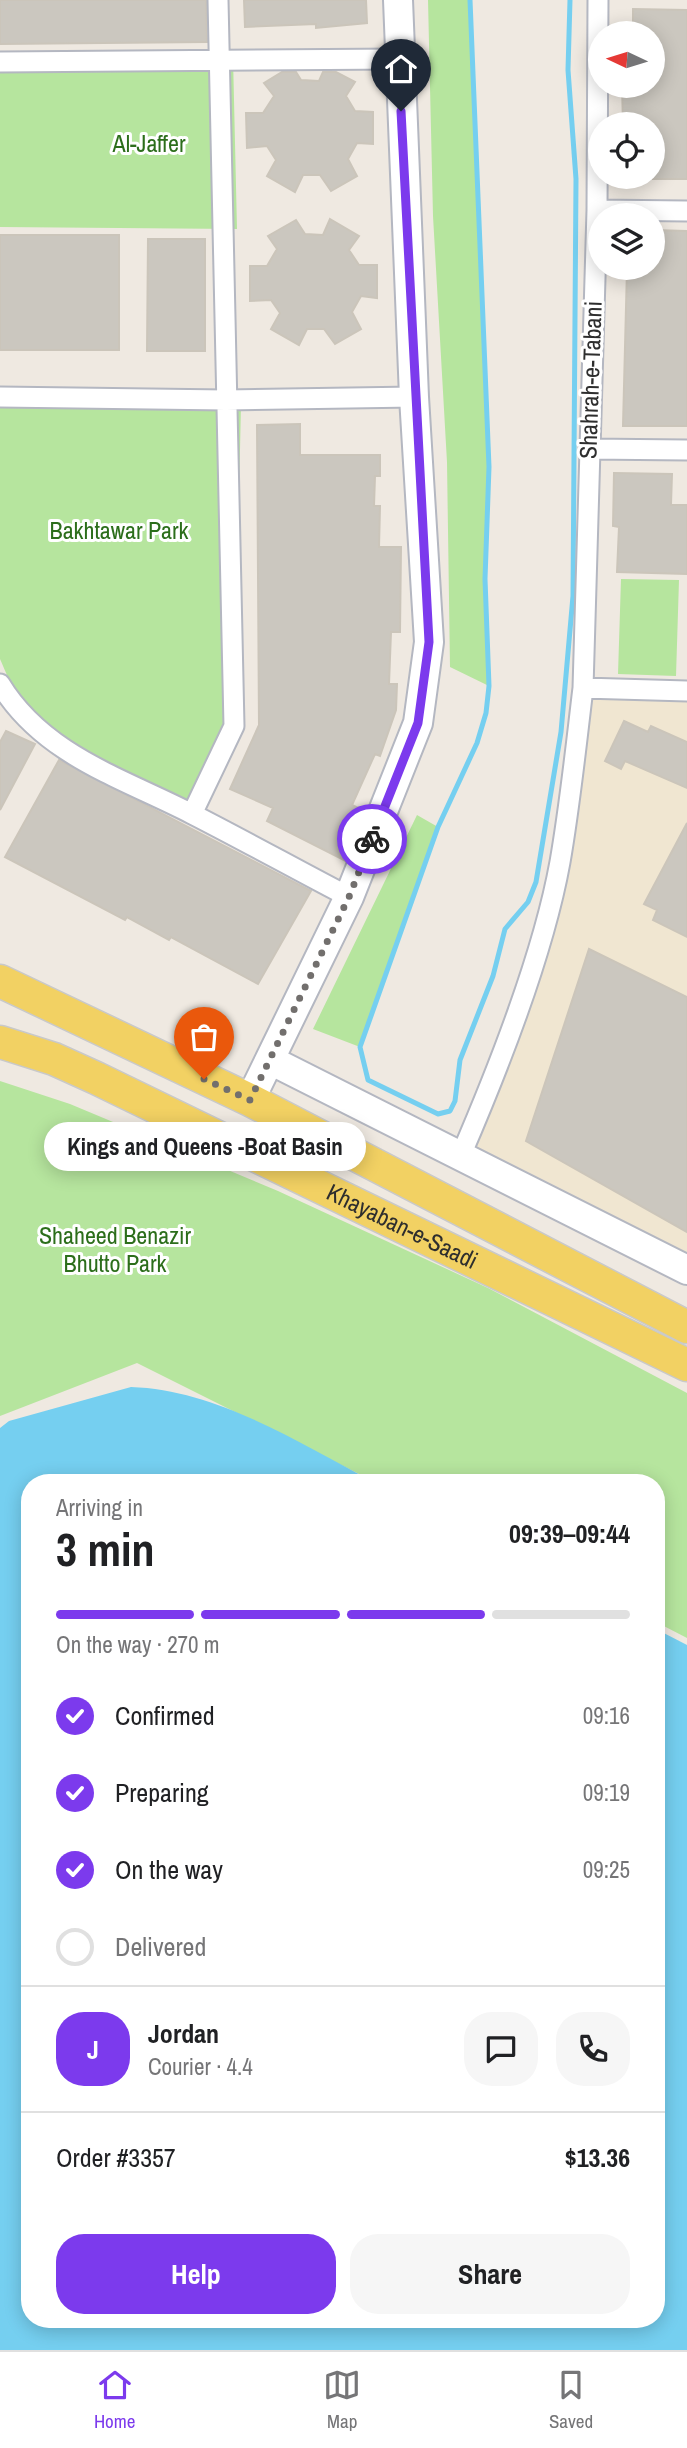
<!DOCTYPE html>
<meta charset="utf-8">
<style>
body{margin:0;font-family:"Archivo Narrow",sans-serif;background:#f6f6f6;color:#202124;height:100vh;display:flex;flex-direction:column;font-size:26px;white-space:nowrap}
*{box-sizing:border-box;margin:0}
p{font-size:23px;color:#757577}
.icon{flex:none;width:38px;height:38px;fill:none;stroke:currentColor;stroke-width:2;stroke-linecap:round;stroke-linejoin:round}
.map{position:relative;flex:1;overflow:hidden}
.drawer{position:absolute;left:21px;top:1474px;width:644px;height:854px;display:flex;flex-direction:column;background:#fff;border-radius:28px;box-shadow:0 4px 18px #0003}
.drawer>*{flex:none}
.needle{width:46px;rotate:274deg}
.fabs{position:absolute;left:588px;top:21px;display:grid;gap:14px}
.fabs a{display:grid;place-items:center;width:77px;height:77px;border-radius:50%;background:#fff;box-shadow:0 4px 18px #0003;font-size:35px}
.pin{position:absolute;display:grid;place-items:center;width:60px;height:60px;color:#fff;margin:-72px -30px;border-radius:50% 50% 50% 0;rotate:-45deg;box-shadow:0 0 7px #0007}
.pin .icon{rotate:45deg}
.courier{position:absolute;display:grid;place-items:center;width:70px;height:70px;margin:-35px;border:5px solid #7c3aed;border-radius:50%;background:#fff;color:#222;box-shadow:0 2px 9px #0007}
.bubble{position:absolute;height:49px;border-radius:24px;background:#fff;box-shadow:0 4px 18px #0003;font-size:23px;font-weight:800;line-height:49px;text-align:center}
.summary em{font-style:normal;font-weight:800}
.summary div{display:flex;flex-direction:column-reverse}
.summary{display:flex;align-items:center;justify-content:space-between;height:119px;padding:0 35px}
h1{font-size:46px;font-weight:800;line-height:52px}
.bar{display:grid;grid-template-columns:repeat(4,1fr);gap:10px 7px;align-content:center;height:84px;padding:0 35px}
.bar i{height:9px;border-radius:5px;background:#e0e0e0}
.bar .on{background:#7c3aed}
.bar p{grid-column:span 4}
.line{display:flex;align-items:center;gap:18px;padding:0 35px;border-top:2px solid #e0e0e0}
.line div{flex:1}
.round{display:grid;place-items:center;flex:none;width:74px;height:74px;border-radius:28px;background:#f6f6f6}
ol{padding:0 35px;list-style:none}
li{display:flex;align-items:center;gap:21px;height:77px}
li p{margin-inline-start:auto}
li .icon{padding:7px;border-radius:50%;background:#7c3aed;color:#fff;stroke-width:4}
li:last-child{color:#757577}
li i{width:38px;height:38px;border:4px solid #e0e0e0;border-radius:50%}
.action{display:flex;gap:14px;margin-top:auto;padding:14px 35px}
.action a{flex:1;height:80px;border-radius:28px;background:#7c3aed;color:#fff;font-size:28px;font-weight:800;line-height:80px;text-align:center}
.action a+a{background:#f6f6f6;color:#202124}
.tabs{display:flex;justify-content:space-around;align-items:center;height:98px;border-top:2px solid #e0e0e0;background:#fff;font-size:19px;color:#757577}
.tabs a{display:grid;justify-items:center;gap:4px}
.tabs .on{color:#7c3aed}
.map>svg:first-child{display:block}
</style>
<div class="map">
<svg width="687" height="2350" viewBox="0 0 687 2350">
<rect width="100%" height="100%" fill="#efe9e1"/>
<path fill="#f0e6d1" d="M583,688L687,692V1270L461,1155L550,907Z"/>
<path fill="#b6e59e" d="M428,0H470L489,467L485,578L489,686L450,667L447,462L433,216Z
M233,57L237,229L0,227V61Z
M0,404H241L234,726L203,809C137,778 62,754 17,693C10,684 5,670 0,659Z
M621,579L679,580L676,676L618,674Z
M417,815L438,827L360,1047L313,1029Z
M0,1081L70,1104L278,1191L488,1288L687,1393V1638L656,1622V1482H375L137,1363L0,1416Z"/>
<path fill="#75cff0" d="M131,1387C218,1390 299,1443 374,1482H30V2319H656V1629L687,1645V2350H0V1428L9,1421Z"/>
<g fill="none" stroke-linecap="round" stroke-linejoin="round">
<path stroke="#75cff0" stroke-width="5" d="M470,0L489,467L485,579L489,686L486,713L477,743L438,827L360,1047L368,1080L438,1114L450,1111L455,1101L460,1060L493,976L505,929L528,902L536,882L561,732L573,596L576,179L568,70L570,0"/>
</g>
<path fill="#cbc7bf" stroke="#cbc5ba" stroke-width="2" d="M0,0H206L207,42L0,44Z
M244,0H366L367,23L316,28V24L245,27Z
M633,9L687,10V179H653V124H623L622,86H653V33H633Z
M282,72H296L301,80L319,81L323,72H336L355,82L346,96L355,111L373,112V144L357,143L348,159L357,176L331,191L320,175H303L295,192L267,176L276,160L267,146L247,148L246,113H263L274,96L264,83Z
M330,219L359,236L349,250L359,265H377V298L361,296L352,312L361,329L335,344L324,329H307L299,345L271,329L280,313L271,300L250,301V266H267L277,249L268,236L296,220L305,234L323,235Z
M653,230L687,231V426H623L627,268H653Z
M0,235H119V350H0Z
M148,239H205V351H147Z
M300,424V455H380V476H375L374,506H380L379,547H401L400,632H391L389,684H397L396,710L380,756L375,754L352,805L365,811L346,861L267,821L273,808L230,789L259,725L257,425Z
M614,473L672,474L671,505H687V574L617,572L619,527L613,526Z
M624,721L648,732L651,726L687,742V788L625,761L621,769L605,761Z
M6,731L35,744L0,810V742Z
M59,760L311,891L258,984L171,937L169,940L127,917L125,920L5,857Z
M687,823V937L653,920L657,910L644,904Z
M589,949L687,997V1232L526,1141Z"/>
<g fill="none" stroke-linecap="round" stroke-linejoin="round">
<g stroke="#b4b7c1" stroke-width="23">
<path id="street" d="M598,0L597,210L583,688L687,691
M0,62L399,59
M597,210L687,211
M0,397L226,400L414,397
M589,449L687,450
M0,684C43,755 122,778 192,814C245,841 297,870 349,897
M192,814L234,726L218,0
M461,1155C499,1067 543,956 560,862C570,805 576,746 583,688"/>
</g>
<g stroke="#b4b7c1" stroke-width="32">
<path id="secondary" d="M270,1060L687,1270
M250,1100L349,897L418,723L429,642L414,397L398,0"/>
</g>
<g stroke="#c9c9c9" stroke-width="35">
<g id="primary">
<path d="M0,981L250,1100L687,1327"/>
<path id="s1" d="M0,1042L54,1059L96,1078L687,1365"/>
</g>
</g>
<use href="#street" stroke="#fff" stroke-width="19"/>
<use href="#secondary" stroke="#fff" stroke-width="28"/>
<use href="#primary" stroke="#f2d163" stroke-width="32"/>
</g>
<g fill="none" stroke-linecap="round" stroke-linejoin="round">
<path stroke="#726f6d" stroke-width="7" stroke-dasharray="0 12.6" d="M204,1079L250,1100L349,897L372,839"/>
<path stroke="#7c3aed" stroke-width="9" d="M372,839L418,723L429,642L401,111"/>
</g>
<g text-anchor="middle" stroke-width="6" stroke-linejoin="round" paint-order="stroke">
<g font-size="24" fill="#2c6e1b" stroke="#fff">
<text x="149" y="152">Al-Jaffer</text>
<text x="119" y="539">Bakhtawar Park</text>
<text x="115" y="1244">Shaheed Benazir<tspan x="115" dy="28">Bhutto Park</tspan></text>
</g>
<g font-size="24" fill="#2e2e2e" stroke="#fff">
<text transform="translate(591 380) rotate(-88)" y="8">Shahrah-e-Tabani</text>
<text dy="8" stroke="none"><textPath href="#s1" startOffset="443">Khayaban-e-Saadi</textPath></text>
</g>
</g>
</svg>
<div class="fabs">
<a><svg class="needle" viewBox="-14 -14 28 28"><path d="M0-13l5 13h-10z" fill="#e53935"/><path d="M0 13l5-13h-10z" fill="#757577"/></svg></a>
<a><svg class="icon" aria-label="locate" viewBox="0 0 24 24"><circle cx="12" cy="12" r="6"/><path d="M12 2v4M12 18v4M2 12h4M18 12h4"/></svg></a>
<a><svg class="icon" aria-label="layers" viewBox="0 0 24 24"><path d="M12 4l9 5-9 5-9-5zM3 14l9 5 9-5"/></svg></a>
</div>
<div class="pin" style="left:204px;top:1079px;background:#ea580c"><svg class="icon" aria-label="bag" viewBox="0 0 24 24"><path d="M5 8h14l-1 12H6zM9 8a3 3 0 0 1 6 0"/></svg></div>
<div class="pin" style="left:401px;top:111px;background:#1f2937"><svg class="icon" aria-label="home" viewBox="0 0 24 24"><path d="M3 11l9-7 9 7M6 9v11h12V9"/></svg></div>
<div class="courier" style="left:372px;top:839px"><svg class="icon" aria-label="bike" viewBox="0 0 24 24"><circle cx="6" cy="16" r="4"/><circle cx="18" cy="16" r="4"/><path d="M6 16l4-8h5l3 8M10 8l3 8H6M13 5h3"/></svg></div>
<div class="bubble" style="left:44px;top:1122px;width:322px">Kings and Queens -Boat Basin</div>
<section class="drawer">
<div class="summary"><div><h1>3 min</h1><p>Arriving in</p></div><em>09:39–09:44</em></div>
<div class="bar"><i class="on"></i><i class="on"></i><i class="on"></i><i></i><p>On the way · 270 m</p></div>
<ol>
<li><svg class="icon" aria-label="check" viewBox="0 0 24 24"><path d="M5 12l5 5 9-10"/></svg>Confirmed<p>09:16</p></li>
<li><svg class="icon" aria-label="check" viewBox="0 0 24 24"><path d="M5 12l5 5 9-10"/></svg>Preparing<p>09:19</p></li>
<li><svg class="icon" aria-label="check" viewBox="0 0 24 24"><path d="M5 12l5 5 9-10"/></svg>On the way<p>09:25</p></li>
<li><i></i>Delivered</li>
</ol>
<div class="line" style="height:126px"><b class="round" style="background:#7c3aed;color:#fff">J</b><div><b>Jordan</b><p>Courier · 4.4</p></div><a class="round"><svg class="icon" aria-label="chat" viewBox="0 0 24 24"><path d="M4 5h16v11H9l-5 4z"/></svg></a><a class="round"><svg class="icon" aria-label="phone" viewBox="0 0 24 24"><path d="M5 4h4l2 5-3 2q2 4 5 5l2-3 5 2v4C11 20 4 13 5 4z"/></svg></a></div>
<div class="line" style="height:91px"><div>Order #3357</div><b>$13.36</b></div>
<div class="action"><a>Help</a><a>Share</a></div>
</section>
</div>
<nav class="tabs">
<a class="on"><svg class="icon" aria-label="home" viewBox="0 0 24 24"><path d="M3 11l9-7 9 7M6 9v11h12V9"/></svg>Home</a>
<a><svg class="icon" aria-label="map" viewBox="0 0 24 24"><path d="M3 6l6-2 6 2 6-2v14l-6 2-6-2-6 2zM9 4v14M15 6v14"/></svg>Map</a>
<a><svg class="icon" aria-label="saved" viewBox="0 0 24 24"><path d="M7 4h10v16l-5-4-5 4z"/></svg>Saved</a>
</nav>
